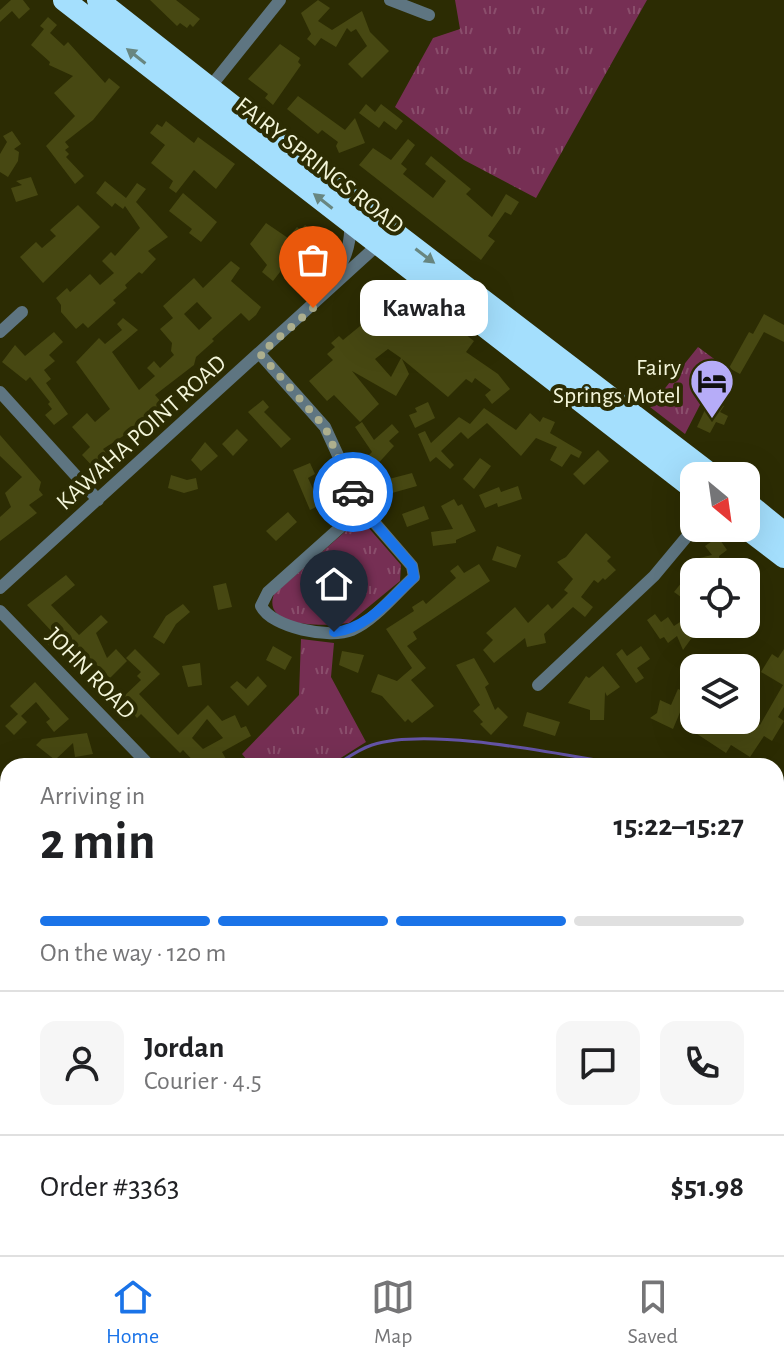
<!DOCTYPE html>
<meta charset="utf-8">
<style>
body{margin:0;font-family:"Alegreya Sans",sans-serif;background:#f6f6f6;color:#202124;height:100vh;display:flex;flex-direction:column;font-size:30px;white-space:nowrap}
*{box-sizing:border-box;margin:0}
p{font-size:26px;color:#757577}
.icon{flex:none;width:44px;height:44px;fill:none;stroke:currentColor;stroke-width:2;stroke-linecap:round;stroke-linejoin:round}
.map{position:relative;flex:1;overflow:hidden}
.sheet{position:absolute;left:0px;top:758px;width:784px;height:498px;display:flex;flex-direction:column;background:#fff;border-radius:24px 24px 0 0;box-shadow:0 8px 32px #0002}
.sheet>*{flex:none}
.needle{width:52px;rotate:151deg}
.fabs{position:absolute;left:680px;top:462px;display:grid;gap:16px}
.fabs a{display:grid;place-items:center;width:80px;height:80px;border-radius:16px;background:#fff;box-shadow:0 8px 32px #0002;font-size:40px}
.pin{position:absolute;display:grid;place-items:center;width:68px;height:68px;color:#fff;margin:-82px -34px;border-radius:50% 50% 50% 0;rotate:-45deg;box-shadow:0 0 8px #0007}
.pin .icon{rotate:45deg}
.courier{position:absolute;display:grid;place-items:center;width:80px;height:80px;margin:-40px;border:6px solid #1a73e8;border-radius:50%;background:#fff;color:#222;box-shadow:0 2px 10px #0007}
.bubble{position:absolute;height:56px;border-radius:16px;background:#fff;box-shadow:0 8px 32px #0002;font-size:26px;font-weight:600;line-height:56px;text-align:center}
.head em{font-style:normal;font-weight:600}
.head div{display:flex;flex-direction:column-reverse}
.head{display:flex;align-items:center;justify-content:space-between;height:136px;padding:0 40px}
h1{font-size:52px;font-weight:600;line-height:60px}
.bar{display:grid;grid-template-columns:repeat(4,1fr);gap:12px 8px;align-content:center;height:96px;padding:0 40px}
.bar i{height:10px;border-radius:6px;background:#e0e0e0}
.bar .current{background:#1a73e8}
.bar p{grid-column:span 4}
.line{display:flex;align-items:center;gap:20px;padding:0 40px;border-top:2px solid #e0e0e0}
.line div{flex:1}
.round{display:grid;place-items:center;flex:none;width:84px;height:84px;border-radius:16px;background:#f6f6f6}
.dock{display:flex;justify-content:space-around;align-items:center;height:112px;border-top:2px solid #e0e0e0;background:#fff;font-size:22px;color:#757577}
.dock a{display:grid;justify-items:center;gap:4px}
.dock .current{color:#1a73e8}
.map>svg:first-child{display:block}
</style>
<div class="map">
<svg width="784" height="1255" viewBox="0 0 784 1255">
<defs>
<pattern id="grass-tufts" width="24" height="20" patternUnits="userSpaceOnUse" patternTransform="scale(2)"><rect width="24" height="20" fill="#762f54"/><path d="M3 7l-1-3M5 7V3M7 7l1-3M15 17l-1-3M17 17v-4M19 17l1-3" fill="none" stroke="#8a4e6c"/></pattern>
</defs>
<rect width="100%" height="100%" fill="#2c2c03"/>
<path fill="url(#grass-tufts)" d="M455,0H647L536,198L464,160L395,107L433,38L460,29Z
M698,347L721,364L685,434L650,407Z
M355,523L367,526L401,565L400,581L349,623C327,626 261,629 274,594Z
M301,639L334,643L331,677L366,742L328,766H252L242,754L299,695Z
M0,942L8,949V1046L0,1048Z
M784,1032V1255H659L663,1248H776V1047Z
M258,1248H378L387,1255H267Z"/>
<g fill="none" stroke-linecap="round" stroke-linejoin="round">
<path stroke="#6454a7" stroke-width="3" d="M334,766C346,759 359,749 372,745C432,726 566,756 631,766
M0,929L8,935
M0,991L8,981"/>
</g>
<path fill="#474812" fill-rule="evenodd" d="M11,0H23L30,9L19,19L12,11L0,22V10Z
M150,0H176L200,19L193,27L190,24L187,28L180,23L177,26Z
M318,0L330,8L318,21L332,30L362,11L370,32L389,51L362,78L348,64L367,46L356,29L351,32L347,28L336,47L321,38L315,46L307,39L311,34L301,13Z
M48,17L57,25L50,33L64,46L68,42L105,83L109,78L120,87L93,120L65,142L69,147L65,150L69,154L66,157L84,176L75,184L46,146L75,116L54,93L73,76L49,65L50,62L31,45L44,29L40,26Z
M280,44L300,58L298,62L301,65L273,105L265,98L268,94L248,79Z
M298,96L345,130L355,118L365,143L339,153L336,146L338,142L322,130L318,134L287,109Z
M366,104L375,112L381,104L403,121L396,130L384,121L379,128L359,113Z
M166,121L194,143L198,137L235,164L216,189L194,170L176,193L169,188L173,181L151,163L165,145L150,133L157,124L162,127Z
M12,131L21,144L14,149L19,152L18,161L8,177L0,172V154L7,142L3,136Z
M408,139L415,145L401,164L407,169L403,174L433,198L446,181L425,164L431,156L471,189L466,194L492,217L506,194L519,202L511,215L505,212L488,236L495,241L481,260L359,165L373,148L391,160Z
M31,177L38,195L16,202L11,188L22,185L16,181Z
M105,181L126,198L137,183L146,189L136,202L168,237L148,251L156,259L142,274L139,272L125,285L127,288L113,300L116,303L88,328L83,323L76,329L61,312V305L56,298L67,288L70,292L90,274L100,285L114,273L102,261L111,252L115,256L140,228L125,206L123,209L115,203L112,207L96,193Z
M183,193L217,222L201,242L189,233L192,229L169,211Z
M78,205L100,227L43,283L20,257L36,242L42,248L56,236L50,230Z
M266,223L288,238L297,227L301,230L305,225L312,231L273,281L262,272L267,265L250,244Z
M231,261L240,268L231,281L261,307L256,315L249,321L241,313L212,339L214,341L196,357L194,365L155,395L162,403L146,418L148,420L103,449L108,455L94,468L82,455L90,447L72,427L87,413L95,422L110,409L76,362L99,338L105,344L122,330L117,324L123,318L138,330L112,352L139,390L155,376L147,368L154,361L160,368L174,355L171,351L172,343L160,329L173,318L163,306L194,278L203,288ZM197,302L212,318L199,330L184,314Z
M392,291L412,309L420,299L474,341L466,352L498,374L510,389L492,404L485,395L491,390L475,378L472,383L466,379L448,397L402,359L409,374L396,396L352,371L379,404L360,422L334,395L327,401L309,381L333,360L327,354L335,347L331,343L339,336L343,340L365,322L363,318ZM388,349L401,358L391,377L375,359Z
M764,314L784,325V342L764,332L740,374L729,368L749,332L753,334Z
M54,332L63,342L49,355L55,361L44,370L51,379L46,383L68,414L54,425L45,415L52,409L48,404L50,402L30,377L26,381L2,362L15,345L25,356Z
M710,399L724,406L720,412L728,416L724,425L716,422L710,433L697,427Z
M263,400L269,407L264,412L291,439L281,448L248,412Z
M428,402L435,418L415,428L409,415L417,412L415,408Z
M484,408L516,430L530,413L540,422L543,417L555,422L550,433L582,452L579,458L571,454L562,467L550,460L557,447L536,438L521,456L487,423L468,439L461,432L441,451L454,465L450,469L436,457L430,462L418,434L425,431L431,443L459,417L470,424Z
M362,422L374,440L392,424L399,432L389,441L394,446L374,468L365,459L372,452L355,427Z
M237,429L248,440L233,456L222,444Z
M0,435L41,482L39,490L43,495L29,505L37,513L0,541V517L11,507L5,493L22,477L0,456Z
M205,442L218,456L201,471L191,460Z
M598,450L609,461L584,485L573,474Z
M480,458L491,466L474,489L463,479Z
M310,463L315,474L308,478L316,495L322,493L326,502L310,510L293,470Z
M412,473L417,486L392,493L389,479Z
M171,475L187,480L196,478L198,489L184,493L168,488Z
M518,486L522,499L498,507L497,503L485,508L479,495L499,487L501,492Z
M454,499L458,506L462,504L476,531L456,540V543L433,546L431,532L453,529L441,506Z
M424,506L429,519L407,527L402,514Z
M288,512L297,522L276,541L266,531Z
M586,533L611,557L607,561L616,570L605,580L603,578L598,583L594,580L581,597L593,607L585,617L573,607L544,634L546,643L527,647L525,638L494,663L483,650L493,640L486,633L515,607L528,623L548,604L552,609L568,593L564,590L573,579L557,562L566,557Z
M718,537L727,550L719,556L722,572H694V589L685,600L674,592L690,572L691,560L712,555L705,546Z
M497,546L521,555L516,568L492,560Z
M479,564L490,581L413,632L417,639L407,646L426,668L411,680L434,706L412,723L408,719L405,722L382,696L371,692L378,674L397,681L412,668L386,629L414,611L412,607L423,600L426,604L456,578L450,571L458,565L464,573Z
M66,575L75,585L51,605L79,635L101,615L108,622L96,633L107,658L116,649L127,661L110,678L89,657L80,661L70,636L54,650L48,644L56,636L27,605Z
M226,583L232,607L218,610L213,586Z
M183,604L190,612L176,624L164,644L153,637L166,616Z
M655,614L661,622L668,617L674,626L686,618L696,632L683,650L677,636L668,643L664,637L660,639L647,620Z
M273,646L292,657L285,670L266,660Z
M641,646L650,659L637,668L644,678L636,683L616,654L622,649L627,656Z
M135,649L160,674L139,694L178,735L208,705L222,721L235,715L241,728L246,726L251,736L222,752L230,766H198L183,750L180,753L141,714L137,718L120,700L141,680L137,676L141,672L126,658ZM207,719L223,738L203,749L192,738Z
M784,649V707L778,717L784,721L772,741L764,736L750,757L731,745L726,753L697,734L706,720L731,733L746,717L760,725L783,685L761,672L772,654L778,658Z
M342,651L364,655L358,673L339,665Z
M474,658L489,684L485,687L495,710L498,707L508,717L491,735L480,724L483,722L473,711L480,705L456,665Z
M200,663L202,685L188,687L182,666Z
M685,663L694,664V679L673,729L650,718L657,713L660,700L671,705L678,689L683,691Z
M603,666L620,687L607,696L605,692L604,720H590V710L568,703L586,676L589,678Z
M258,676L267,686L248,706L230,687L237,681L246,689Z
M35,682L69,719L54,732L46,722L50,719L36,702L21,716L27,722L14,735L5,726L18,714L10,706Z
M527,712L560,722L555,736L523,726Z
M87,733L93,754L75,757L73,743L55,760L36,745L42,739Z"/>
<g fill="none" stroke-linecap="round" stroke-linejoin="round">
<path stroke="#5e7581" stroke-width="12" d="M390,0L429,15
M207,91L280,0
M322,291C340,269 352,252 350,222
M0,332L22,312
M260,354L325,427L362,508L412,566L414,577C396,593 375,620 352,630C330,639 272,628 261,606L268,592L362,508
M0,392L98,500
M0,588L382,241
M0,611L150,766
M538,685L654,576L694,528
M776,799L784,786
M0,819L8,823
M0,852L8,855
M514,1248H538"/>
<path stroke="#a4dffd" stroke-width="22" d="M64,0L694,489
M98,0L370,214L713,476
M746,502L784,533
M746,528L784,557"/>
</g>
<defs><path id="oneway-solid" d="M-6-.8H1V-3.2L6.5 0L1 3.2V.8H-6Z" transform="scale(2)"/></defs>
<g fill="#688680">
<use href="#oneway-solid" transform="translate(136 56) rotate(-142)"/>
<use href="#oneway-solid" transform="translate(323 201) rotate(-142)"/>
<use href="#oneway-solid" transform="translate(425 256) rotate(37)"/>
</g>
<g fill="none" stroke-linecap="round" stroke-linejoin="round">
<path stroke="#adaf8e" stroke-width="8" stroke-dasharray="0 14.4" d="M313,308L260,354L325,427L353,492"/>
<path stroke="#1a73e8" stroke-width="10" d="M334,632C367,629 390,599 414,577L412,566L362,508L353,492"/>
</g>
<defs>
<g id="hotel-pin" transform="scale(2.3)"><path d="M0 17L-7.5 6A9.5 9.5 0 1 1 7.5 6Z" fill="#b6acf8" stroke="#2c2c03"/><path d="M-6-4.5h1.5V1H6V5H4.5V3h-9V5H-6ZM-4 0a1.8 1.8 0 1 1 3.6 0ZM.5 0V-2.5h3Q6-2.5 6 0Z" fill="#111"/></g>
</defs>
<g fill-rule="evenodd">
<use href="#hotel-pin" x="712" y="381"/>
</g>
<g text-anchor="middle" stroke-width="8" stroke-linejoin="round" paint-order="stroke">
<g font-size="24" fill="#f3f5d9" stroke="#2c2c03">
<text transform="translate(320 165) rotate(38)" y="8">FAIRY SPRINGS ROAD</text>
<text transform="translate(141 432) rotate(-42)" y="8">KAWAHA POINT ROAD</text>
<text transform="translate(91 673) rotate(46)" y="8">JOHN ROAD</text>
</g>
<g font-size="24" fill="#f3f5d9" stroke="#2c2c03" text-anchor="end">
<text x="681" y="375">Fairy<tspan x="681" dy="28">Springs Motel</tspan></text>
</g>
</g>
</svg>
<div class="fabs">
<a><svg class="needle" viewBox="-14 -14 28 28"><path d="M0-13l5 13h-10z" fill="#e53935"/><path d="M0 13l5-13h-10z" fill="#757577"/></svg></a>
<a><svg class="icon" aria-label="locate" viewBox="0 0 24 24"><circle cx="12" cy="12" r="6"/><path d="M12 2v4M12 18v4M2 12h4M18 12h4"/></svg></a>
<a><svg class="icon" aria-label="layers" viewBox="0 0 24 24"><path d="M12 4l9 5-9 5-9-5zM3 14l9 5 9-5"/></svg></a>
</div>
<div class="pin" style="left:313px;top:308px;background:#ea580c"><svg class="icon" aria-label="bag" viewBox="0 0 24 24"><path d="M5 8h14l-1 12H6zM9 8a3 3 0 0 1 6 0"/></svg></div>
<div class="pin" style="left:334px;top:632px;background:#1f2937"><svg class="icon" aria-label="home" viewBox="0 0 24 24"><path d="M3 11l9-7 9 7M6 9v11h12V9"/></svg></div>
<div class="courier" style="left:353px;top:492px"><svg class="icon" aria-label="car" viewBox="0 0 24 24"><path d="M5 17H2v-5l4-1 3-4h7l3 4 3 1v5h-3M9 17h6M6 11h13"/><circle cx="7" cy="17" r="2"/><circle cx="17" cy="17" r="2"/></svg></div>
<div class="bubble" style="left:360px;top:280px;width:128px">Kawaha</div>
<section class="sheet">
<div class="head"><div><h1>2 min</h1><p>Arriving in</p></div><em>15:22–15:27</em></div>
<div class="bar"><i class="current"></i><i class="current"></i><i class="current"></i><i></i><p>On the way · 120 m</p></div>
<div class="line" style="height:144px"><a class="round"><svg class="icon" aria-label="person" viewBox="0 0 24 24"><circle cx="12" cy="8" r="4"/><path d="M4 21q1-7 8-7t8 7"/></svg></a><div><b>Jordan</b><p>Courier · 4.5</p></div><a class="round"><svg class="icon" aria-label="chat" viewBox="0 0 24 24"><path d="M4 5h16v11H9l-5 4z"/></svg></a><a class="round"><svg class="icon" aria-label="phone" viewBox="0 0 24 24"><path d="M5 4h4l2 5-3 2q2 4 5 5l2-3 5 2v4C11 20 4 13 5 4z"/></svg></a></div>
<div class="line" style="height:104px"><div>Order #3363</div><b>$51.98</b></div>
</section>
</div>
<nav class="dock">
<a class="current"><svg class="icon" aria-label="home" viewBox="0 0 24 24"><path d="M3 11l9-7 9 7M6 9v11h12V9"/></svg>Home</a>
<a><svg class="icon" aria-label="map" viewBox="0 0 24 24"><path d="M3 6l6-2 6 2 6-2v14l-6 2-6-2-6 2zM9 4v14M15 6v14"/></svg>Map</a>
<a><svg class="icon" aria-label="saved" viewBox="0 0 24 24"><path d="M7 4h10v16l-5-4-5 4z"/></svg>Saved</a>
</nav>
